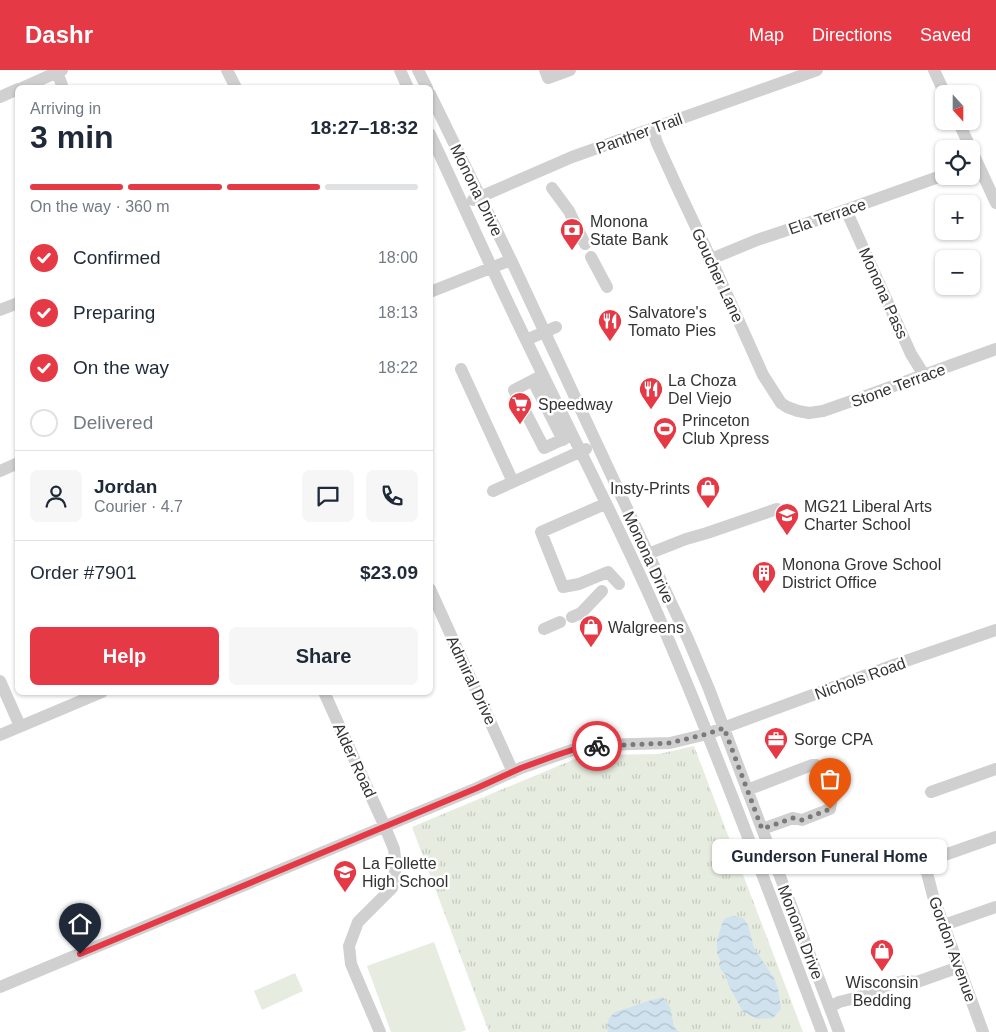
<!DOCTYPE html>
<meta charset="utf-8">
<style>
body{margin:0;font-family:Arial,sans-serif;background:#f6f6f7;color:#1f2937;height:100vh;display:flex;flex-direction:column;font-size:19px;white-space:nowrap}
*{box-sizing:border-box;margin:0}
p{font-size:16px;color:#747a83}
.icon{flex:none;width:28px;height:28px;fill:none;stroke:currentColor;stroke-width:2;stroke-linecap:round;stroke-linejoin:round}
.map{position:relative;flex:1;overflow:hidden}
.details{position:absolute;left:15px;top:15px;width:418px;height:610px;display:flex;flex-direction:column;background:#fff;border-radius:8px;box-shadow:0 1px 4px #0004}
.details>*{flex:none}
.needle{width:32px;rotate:159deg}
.tools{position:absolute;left:935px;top:15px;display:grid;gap:10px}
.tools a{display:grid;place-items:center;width:45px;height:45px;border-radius:8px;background:#fff;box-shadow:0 1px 4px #0004;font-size:25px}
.pin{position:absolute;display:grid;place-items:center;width:42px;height:42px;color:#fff;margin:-51px -21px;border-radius:50% 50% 50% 0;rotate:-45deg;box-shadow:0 0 5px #0007}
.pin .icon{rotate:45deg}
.courier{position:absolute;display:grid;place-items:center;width:50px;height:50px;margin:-25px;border:4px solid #e63946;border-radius:50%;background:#fff;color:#222;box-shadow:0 1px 6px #0007}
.bubble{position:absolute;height:35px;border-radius:8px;background:#fff;box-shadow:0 1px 4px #0004;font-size:16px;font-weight:600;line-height:35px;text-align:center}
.head em{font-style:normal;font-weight:600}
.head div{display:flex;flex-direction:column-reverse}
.head{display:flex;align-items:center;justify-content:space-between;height:85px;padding:0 15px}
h1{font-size:32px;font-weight:600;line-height:38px}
.bar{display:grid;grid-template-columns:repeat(4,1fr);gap:8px 5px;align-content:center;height:60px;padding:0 15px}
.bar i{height:6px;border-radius:4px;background:#e0e1e3}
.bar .selected{background:#e63946}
.bar p{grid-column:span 4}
.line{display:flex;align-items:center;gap:12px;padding:0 15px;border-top:1px solid #e0e1e3}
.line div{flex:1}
.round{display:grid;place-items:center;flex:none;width:52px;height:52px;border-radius:8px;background:#f6f6f7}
ol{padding:0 15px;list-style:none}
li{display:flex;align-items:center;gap:15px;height:55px}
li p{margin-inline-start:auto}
li .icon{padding:5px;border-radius:50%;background:#e63946;color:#fff;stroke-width:4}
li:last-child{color:#747a83}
li i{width:28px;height:28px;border:2px solid #e0e1e3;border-radius:50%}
.cta{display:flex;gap:10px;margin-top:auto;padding:10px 15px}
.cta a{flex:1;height:58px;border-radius:8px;background:#e63946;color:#fff;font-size:20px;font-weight:600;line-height:58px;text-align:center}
.cta a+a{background:#f6f6f7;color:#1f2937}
header{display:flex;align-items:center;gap:30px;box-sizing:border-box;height:70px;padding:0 25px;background:#e63946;color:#fff}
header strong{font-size:24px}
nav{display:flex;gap:28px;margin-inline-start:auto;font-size:18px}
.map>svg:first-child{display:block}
</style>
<header>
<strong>Dashr</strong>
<nav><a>Map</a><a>Directions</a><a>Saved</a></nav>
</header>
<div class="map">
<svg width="996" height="962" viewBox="0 0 996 962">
<defs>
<pattern id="grass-tufts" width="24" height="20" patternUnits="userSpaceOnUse" patternTransform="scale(1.25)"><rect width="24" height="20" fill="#e6ecdf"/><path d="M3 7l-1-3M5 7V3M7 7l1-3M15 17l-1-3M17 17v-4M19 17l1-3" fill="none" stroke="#c6cbc0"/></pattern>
<pattern id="water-waves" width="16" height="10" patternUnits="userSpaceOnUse" patternTransform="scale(1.25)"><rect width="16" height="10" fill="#cfe2ee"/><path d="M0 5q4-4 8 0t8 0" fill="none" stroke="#b2c2cd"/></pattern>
</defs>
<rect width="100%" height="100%" fill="#fff"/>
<path fill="url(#grass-tufts)" d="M694,676L803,962H489L412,757L575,689L601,685L659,684Z"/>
<path fill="#e6ecdf" d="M434,872L466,960L461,962H391L367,896Z
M295,903L303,921L262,940L254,921Z"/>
<path fill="url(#water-waves)" d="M733,846L743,848L748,855L754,878L774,908L778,919L781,939L773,948L757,949L743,942L728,914L726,905L721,900L719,895L720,890L717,883V870L723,851L726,848Z
M663,927L670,937L674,957L679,962H608L607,956L609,948L615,942L628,938L645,932Z"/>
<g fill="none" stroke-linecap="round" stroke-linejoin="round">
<path stroke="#d0d0d0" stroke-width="12" d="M227,0L236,18
M400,0L408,18
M418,0L427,18
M545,0L548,8L570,0
M934,0L945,24
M57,2L63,18
M22,18L62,0
M430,24L511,190L688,569L709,619L839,962
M0,27L18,19
M958,51L971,79
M652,58L657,73L678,119L711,189L763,305L781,333L787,337L798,341L809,343L823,341L863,327L996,279
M430,64C463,134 494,205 528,274C571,364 618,453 658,545C717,682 769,822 822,962
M971,79L996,133
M552,118L569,141L585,174
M473,130L572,87L817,0
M846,140L911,284L924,305
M591,187L607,217
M711,189L757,170L823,148L944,105
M430,222L511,190
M0,240L18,233
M526,270L556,257
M461,299L513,412
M543,305L514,320L544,378L572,365
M533,311L563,370
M0,401L18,393
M493,421L586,379
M605,434L541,462L563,517L579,514L608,502L619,514
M648,484L686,469L707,463L777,439
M430,519L513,702
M572,547L581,543L602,521
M544,559L560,552
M0,611L20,656
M324,622L385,757L394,779L396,796L392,818L358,852L349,876L351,894L380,962
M0,665L102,622
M747,720L812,695H816L831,733L830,739L802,750L793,748L762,759
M931,722L996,699
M944,855L996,837
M0,917L477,718L521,698L578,678L599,675L670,673L707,664L894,595L996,560
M830,937L839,932L859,927L891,914L906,911L917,912L959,897
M983,962L933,826L926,799L927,794L936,788L996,767"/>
</g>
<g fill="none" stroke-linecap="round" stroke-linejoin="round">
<path stroke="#7a7a7a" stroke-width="5" stroke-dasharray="0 9" d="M597,676L670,673L707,664L724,658L762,759L793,748L802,750L830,739"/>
<path stroke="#e63946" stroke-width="6" d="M80,884L477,718L521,698L554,686L578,678L597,676"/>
</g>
<defs>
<g id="bank-pin" transform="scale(1.25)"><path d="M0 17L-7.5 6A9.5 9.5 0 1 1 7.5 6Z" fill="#e63946" stroke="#fff"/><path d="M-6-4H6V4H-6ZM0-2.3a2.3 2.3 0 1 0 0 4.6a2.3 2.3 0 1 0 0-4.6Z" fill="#fff"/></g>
<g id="restaurant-pin" transform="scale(1.25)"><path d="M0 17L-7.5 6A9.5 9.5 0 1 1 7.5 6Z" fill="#e63946" stroke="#fff"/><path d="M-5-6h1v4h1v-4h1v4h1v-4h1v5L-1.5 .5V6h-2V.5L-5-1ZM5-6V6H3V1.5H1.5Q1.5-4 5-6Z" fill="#fff"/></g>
<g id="supermarket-pin" transform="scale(1.25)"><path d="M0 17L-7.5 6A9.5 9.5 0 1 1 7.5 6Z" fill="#e63946" stroke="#fff"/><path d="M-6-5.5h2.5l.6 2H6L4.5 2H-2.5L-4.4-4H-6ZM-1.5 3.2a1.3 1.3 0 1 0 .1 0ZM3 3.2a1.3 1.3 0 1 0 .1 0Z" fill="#fff"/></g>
<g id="stadium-pin" transform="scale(1.25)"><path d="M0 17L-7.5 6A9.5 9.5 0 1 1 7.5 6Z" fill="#e63946" stroke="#fff"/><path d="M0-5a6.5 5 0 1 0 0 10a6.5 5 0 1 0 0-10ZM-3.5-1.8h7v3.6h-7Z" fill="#fff"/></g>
<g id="shop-pin" transform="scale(1.25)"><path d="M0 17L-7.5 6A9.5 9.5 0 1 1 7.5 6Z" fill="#e63946" stroke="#fff"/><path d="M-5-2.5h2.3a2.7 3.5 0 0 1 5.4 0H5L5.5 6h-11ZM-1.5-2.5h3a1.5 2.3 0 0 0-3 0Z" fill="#fff"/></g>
<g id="school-pin" transform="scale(1.25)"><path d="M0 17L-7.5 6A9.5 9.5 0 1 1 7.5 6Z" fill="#e63946" stroke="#fff"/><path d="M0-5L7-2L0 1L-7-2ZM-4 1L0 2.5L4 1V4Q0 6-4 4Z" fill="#fff"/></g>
<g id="building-pin" transform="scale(1.25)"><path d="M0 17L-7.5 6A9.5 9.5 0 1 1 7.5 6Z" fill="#e63946" stroke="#fff"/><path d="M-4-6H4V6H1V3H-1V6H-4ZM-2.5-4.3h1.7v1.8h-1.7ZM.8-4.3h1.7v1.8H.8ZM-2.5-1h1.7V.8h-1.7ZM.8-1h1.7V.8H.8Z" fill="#fff"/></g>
<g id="office-pin" transform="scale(1.25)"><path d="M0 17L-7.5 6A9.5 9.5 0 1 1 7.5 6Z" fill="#e63946" stroke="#fff"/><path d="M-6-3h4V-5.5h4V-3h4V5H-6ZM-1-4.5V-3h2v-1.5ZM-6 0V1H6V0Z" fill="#fff"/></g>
</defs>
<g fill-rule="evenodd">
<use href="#bank-pin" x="572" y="160"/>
<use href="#restaurant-pin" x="610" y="251"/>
<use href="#restaurant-pin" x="651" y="319"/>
<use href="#supermarket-pin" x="520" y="334"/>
<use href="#stadium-pin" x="665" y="359"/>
<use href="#shop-pin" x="708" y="418"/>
<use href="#school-pin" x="787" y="445"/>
<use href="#building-pin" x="764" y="503"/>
<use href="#shop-pin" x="591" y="557"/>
<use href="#office-pin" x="776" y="669"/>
<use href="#school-pin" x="345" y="802"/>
<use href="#shop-pin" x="882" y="881"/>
</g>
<g text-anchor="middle" stroke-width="5" stroke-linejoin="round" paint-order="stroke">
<g font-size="16" fill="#333" stroke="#fff">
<text transform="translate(639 63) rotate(-20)" y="6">Panther Trail</text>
<text transform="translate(477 120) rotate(64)" y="6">Monona Drive</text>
<text transform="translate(827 146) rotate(-19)" y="6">Ela Terrace</text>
<text transform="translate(718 205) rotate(65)" y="6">Goucher Lane</text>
<text transform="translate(884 223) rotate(66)" y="6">Monona Pass</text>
<text transform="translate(898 315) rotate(-20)" y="6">Stone Terrace</text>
<text transform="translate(649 487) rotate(65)" y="6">Monona Drive</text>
<text transform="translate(860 608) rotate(-20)" y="6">Nichols Road</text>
<text transform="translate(472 610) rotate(65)" y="6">Admiral Drive</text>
<text transform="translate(355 690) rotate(65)" y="6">Alder Road</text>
<text transform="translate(801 862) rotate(69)" y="6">Monona Drive</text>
<text transform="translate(953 879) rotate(70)" y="6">Gordon Avenue</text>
</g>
<g font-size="16" fill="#333" stroke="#fff" text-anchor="start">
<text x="590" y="157">Monona<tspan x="590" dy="18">State Bank</tspan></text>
<text x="628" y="248">Salvatore's<tspan x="628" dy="18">Tomato Pies</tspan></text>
<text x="668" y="316">La Choza<tspan x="668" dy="18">Del Viejo</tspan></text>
<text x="538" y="340">Speedway</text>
<text x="682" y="356">Princeton<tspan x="682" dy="18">Club Xpress</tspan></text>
<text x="690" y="424" text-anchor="end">Insty-Prints</text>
<text x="804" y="442">MG21 Liberal Arts<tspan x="804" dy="18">Charter School</tspan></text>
<text x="782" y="500">Monona Grove School<tspan x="782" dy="18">District Office</tspan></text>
<text x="608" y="563">Walgreens</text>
<text x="794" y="675">Sorge CPA</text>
<text x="362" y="799">La Follette<tspan x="362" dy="18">High School</tspan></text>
<text x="882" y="918" text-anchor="middle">Wisconsin<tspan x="882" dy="18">Bedding</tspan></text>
</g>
</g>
</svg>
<div class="tools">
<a><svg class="needle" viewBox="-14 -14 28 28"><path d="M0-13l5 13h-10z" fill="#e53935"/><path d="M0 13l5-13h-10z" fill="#747a83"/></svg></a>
<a><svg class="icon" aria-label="locate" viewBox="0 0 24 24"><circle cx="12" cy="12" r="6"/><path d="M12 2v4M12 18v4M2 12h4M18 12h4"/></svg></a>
<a>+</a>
<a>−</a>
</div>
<div class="pin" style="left:830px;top:739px;background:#ea580c"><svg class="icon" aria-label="bag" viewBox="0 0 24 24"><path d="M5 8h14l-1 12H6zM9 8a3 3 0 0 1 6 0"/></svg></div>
<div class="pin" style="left:80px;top:884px;background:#1f2937"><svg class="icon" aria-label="home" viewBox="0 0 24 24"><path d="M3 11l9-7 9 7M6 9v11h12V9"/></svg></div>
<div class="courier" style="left:597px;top:676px"><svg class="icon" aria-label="bike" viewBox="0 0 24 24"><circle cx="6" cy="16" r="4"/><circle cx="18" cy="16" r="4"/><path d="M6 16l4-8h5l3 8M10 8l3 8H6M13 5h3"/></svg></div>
<div class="bubble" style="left:712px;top:769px;width:235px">Gunderson Funeral Home</div>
<section class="details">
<div class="head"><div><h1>3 min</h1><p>Arriving in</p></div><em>18:27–18:32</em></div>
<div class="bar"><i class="selected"></i><i class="selected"></i><i class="selected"></i><i></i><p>On the way · 360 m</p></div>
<ol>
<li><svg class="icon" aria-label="check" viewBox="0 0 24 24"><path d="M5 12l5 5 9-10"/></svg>Confirmed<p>18:00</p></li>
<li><svg class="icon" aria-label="check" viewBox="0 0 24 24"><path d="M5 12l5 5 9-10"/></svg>Preparing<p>18:13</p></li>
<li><svg class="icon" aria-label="check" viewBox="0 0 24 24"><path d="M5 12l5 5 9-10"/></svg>On the way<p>18:22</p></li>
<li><i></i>Delivered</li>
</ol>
<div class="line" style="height:90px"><a class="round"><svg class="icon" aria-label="person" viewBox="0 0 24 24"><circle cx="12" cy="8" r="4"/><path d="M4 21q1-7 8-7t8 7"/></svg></a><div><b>Jordan</b><p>Courier · 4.7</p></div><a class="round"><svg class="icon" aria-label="chat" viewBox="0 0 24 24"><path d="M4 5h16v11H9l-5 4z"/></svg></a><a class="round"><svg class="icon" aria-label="phone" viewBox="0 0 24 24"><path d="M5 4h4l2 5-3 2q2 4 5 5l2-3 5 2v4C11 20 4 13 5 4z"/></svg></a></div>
<div class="line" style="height:65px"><div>Order #7901</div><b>$23.09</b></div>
<div class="cta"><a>Help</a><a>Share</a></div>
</section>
</div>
